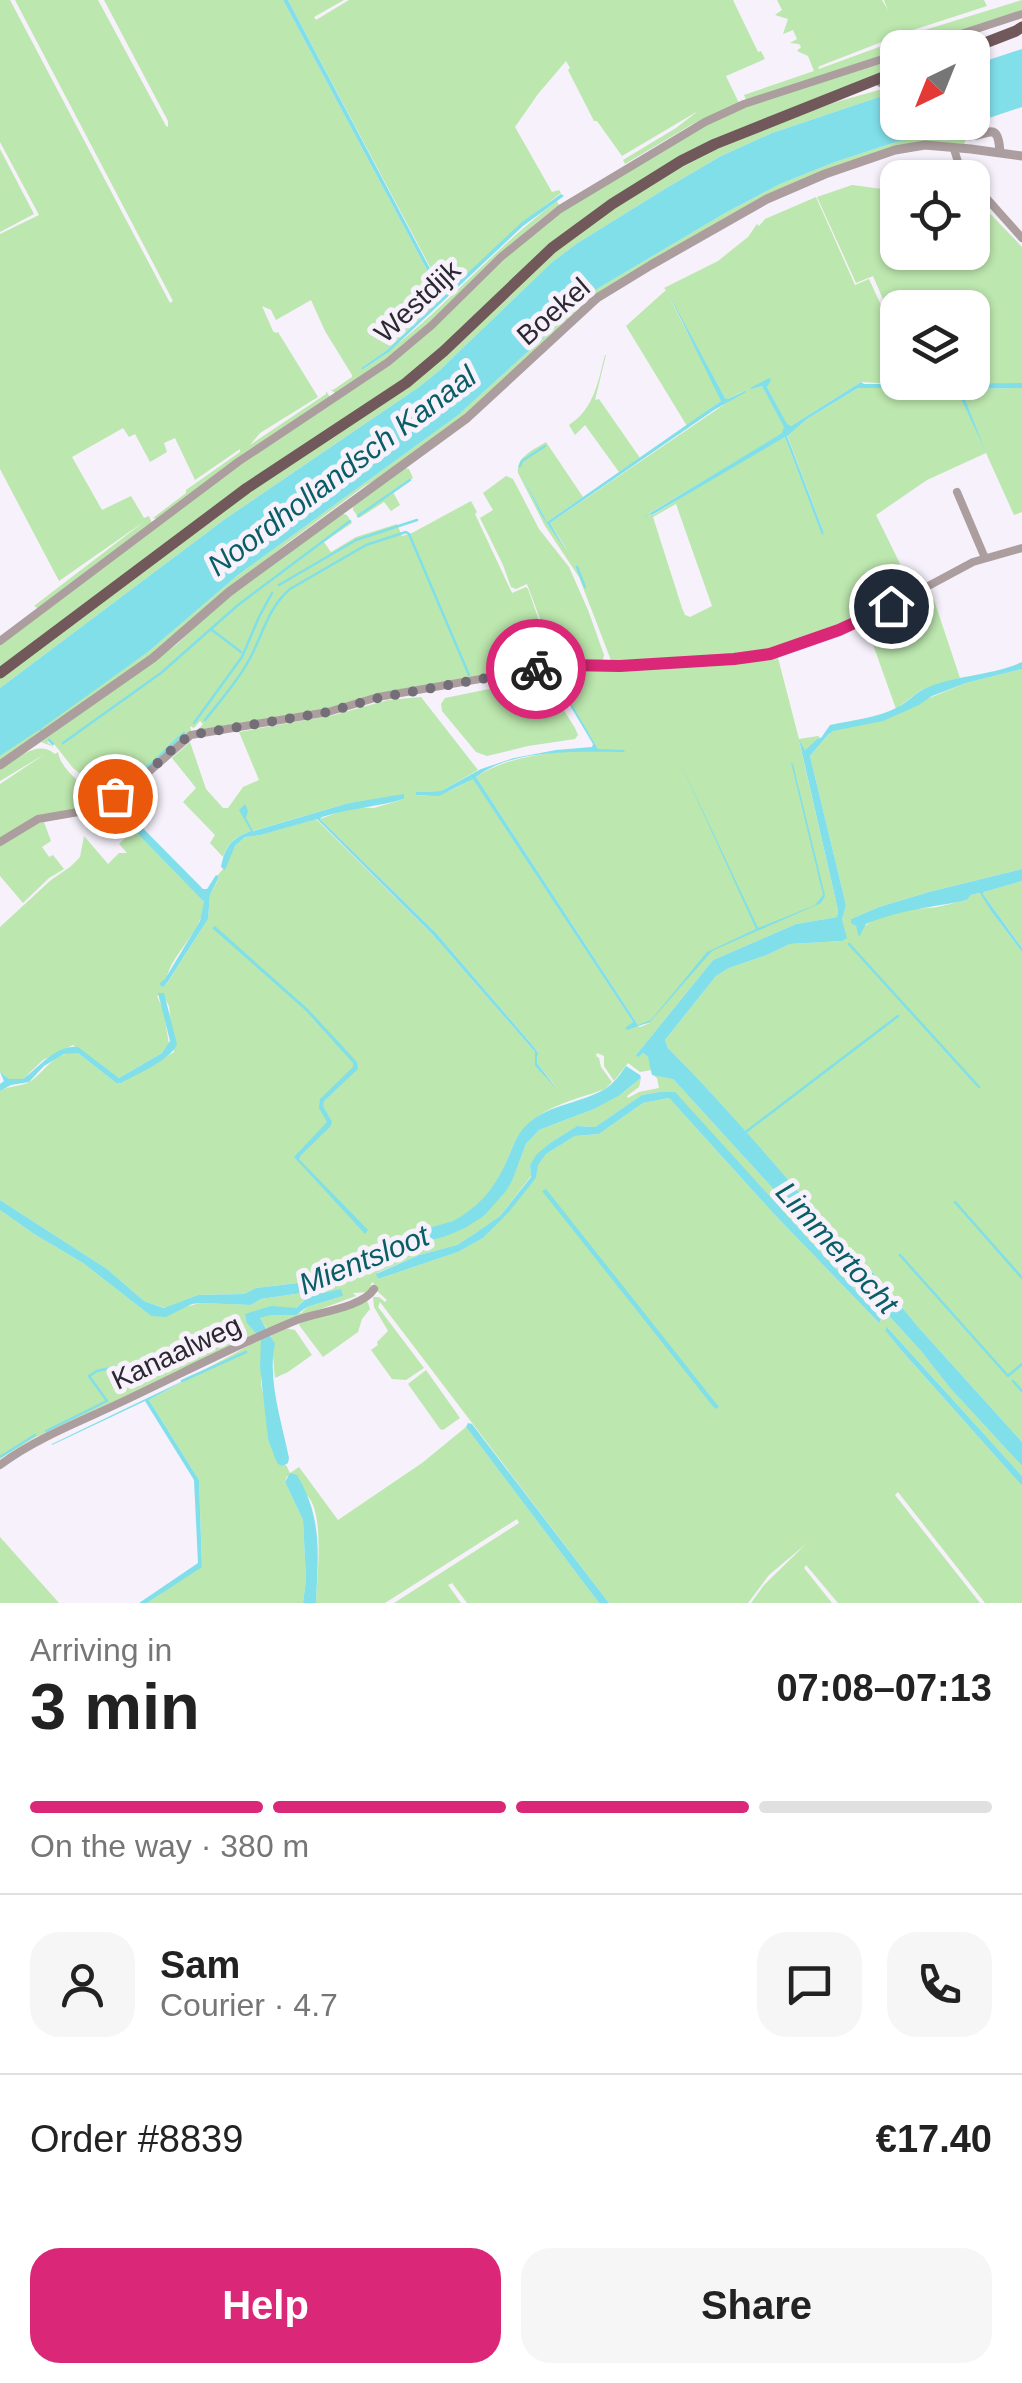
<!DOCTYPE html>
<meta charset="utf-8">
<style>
body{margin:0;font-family:Helvetica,sans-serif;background:#f6f6f6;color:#222;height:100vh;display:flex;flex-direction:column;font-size:38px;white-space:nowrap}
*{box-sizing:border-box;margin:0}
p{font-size:32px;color:#767676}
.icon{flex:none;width:55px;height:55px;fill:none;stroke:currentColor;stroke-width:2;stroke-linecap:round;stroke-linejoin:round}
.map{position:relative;height:1603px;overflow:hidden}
.drawer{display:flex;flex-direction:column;background:#fff;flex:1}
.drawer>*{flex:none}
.needle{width:65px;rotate:223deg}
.fabs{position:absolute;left:880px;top:30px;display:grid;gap:20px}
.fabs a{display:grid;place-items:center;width:110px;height:110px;border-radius:20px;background:#fff;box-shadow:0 2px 8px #0004;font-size:50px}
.pin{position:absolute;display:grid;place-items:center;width:85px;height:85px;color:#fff;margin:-42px;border:5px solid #fff;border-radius:50%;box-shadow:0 2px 10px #0007}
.courier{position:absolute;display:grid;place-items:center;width:100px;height:100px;margin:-50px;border:8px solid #db2777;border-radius:50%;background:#fff;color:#222;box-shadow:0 2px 12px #0007}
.head em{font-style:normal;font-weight:600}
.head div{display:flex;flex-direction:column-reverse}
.head{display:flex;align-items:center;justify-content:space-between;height:170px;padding:0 30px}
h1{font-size:65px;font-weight:600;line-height:75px}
.bar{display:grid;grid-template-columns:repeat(4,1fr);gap:15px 10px;align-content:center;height:120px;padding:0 30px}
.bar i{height:12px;border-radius:8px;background:#e0e0e0}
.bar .active{background:#db2777}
.bar p{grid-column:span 4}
.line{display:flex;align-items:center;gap:25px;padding:0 30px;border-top:2px solid #e0e0e0}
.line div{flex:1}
.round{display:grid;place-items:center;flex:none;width:105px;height:105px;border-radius:30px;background:#f6f6f6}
.button{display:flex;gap:20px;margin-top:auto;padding:20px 30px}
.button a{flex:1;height:115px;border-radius:30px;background:#db2777;color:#fff;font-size:40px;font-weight:600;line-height:115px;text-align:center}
.button a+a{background:#f6f6f6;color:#222}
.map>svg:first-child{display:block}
</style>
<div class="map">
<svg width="1022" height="1603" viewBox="0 0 1022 1603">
<rect width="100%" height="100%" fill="#f6f1fb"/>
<path fill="#bce7ae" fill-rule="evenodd" d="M0,0H10L170,303L173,301L15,0H98L166,126L168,127V121L104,0H283L442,298L387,350L361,368L362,370C434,323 487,253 557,201L559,205C505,246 461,295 411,340C388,361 362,377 336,394L330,389L333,390L352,377V375L325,331L311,300L276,320L271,310L262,306L273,331L276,333L278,332L318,397L260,433L250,445L326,394V391L330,397L158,519L153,518L186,493V490L240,452V449L195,480L175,438L164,443L167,452L150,462L135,434L129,437L123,428L72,457L102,510L131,496L144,518L149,516L152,523L39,609L34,606L145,521L59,581L0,469V234L39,215L0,142Z
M288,0H344L314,17L316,20L349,0H733L758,52L761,51L765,59L726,76L739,103L691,125L625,164L623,160L676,128L698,111L622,156L597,121H594L568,70L570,68L566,61L538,94L515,127L552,192L559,190L561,193L522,223L445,295Z
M777,0H882L888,10L884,0H984L987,6L910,31L820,66L818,68L819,69L928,29L1022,0V10L908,47L898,48L897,51L746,100L744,95L814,71L808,56L797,51L801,47L799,44L790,43L797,39L793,30L783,34L788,19L775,15L782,10Z
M897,56V68L633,185L405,380L0,669V645L240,465L390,364L517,246L562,212L707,124L739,109Z
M897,85V91L772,133L721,156L668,187L576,244L551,263L440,370L419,387L225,519L0,688V677L249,491L372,410L554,250L640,188L738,137L836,102Z
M939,132L966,140L964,144L949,143L947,145L928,142L792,184L612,286L449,428L382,476L363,487L286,544L227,591L156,652L0,761V756L148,652L238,575L457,416L597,289L727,212L780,184L835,162L896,142Z
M0,149L34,214L0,232Z
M852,185L897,191L898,252H972L973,200L978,201L1022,247V383L916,385L861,382L791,426L787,425L767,387L768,382L752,389L762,386L785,427L783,433L648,514L653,515L739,462L785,437L822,534L824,533L787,435L807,419L858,388H957L985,449L960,389L1022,388V512L1014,515L986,453L927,480L876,515L914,592L859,620L773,651L700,658L612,663L579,577L545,526L518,473C516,457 533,450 546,442L583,497L547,522L522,476L541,515L568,552L550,523L744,391L728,399L725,398L667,293L722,400L687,426L626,326L666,290L664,288L718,261L748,237L757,224L759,226L765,219L816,197L855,285L869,279L897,340L898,382H972V308H898L897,332L873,276L856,283L817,197ZM676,504L712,606L690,617L685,615L682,608L653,517Z
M605,355H606L595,400L599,399L640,458L619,472L585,425L575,435L569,425C594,409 598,382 605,355Z
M405,468L409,469L413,478L393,492L400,505L391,511L384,502L359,518L353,510V505Z
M506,476L513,479L539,529L569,567L588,610L604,655L603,660L598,663L553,664L338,707L198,730L203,724L200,721L194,728L190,726L191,731L138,778L87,809L57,813L0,839V784L45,754L0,781V769C18,759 37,739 55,754L58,752C61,771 84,784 97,799L88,805L106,795L73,768L51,740L47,742L54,747L41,742L176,645L219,604L341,513L347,515L352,523L324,542L331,552L356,537L397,524L402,536L412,533L471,501L477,512L475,514L512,593L526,587L528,589L553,660L545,663L560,661L555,659L527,584L516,589L511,587L503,565L480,518L493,510L483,493Z
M930,588L960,678L921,690L896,709L865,622Z
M777,654L799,739L818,736L821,738L817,739L804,751L799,741L838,910L837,917L796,924L713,960L636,1055L643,1053L648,1057L652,1070L640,1072L628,1063L614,1081L604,1066V1056L597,1053L596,1056L599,1058L601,1067L612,1082L605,1089C578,1099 542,1106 523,1130C516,1138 512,1148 508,1158C497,1186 481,1206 454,1221L390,1239L342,1270L329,1275L296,1283L256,1288L244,1294L198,1295L165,1308L144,1301L107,1269L0,1200V1091C10,1085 22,1087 31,1081C46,1070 56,1050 78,1053L116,1083H121L174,1052L169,1006L162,993L157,996L163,1009L169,1044L162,1053L119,1078L73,1045L43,1060L23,1079H9L0,1072V927L51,880L70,867L80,857L84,836L108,864L119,853H127L119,844L134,829L204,902C203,935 166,956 166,985L208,919L210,895L219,878L217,876L223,869L235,846L245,837L261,835L316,819L433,935L535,1052V1066L558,1089L537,1063L538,1053L534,1047L436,933L320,819L352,807L374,808L404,799V795L349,803L245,833C232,839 228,844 223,857L210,843L215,835L183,802L196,788L172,758L190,742L206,789L223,808H228L243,787L259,780L239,732L334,715L388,700L421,697L478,770L441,791L417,792L416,795C439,797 453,791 473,778L633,1022L632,1024L640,1027L650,1023L638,1025L476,777C505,756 567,748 602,751L598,749L551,670Z
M1022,669V869L929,892L879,907L851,919V922L856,926L859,932C875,913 903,910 927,908C940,908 954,902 967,900L971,895L981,893L991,911L1022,952V1442L920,1329L868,1267H864C798,1194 737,1117 668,1048L665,1040L716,976L729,968L767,955L790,944L842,941V920L846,905L810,756L832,731L922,701L966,683Z
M528,681L548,685L575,728L578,735L575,739L528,746L487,756L476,752L442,711L441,704L445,698Z
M44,822L51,841L42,847L49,857L53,855L64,869L49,878L23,903L0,876V846L31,824Z
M1022,881V948L983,894L984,892Z
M659,1074L673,1079L921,1351L950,1388L1022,1466V1476L888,1328L885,1329L901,1350L1022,1486V1603H985L898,1492L895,1495L980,1603H838L806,1565L804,1568L832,1603H751L764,1585L806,1544L769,1575L748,1603H609L380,1302L378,1307L424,1368L406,1380L392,1379L371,1350L378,1345L377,1342L388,1331L374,1307L373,1297H379L385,1302L387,1300L377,1291L373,1282L371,1284L370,1292L353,1293L356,1296L307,1314L268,1330L260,1319L263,1315L301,1313L307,1307L343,1296L304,1300L296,1308L246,1314L259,1335L34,1438L0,1459V1210L34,1234L83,1263L151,1316L200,1303L251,1305L261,1299L309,1292L354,1274L400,1248L444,1237L484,1216L512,1180L526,1144L539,1130L594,1109L624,1092L641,1078L639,1087L627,1096L628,1098L639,1092L659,1088L657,1078L653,1075ZM659,1092H674L881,1320L878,1322L774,1214L669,1098L643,1103L599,1134L575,1136L546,1154L537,1165L536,1178L483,1238L458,1252L378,1279L377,1273L419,1255L457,1245L474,1234L500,1216L531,1176L530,1165L536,1156L550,1143L577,1126L595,1127L642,1095Z
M367,1300L370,1309L362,1319L358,1332L323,1357L299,1325L303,1320Z
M284,1328L295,1330L312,1355L288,1372L275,1378L271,1335Z
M261,1339V1384L266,1408L268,1439L283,1466L286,1465L290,1473L299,1467L338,1520L422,1463L466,1427L599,1603H467L452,1583L448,1585L461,1603H394L519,1523L517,1519L385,1603H316C317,1577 324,1521 310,1499C304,1491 294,1483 287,1476L285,1482L303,1520L306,1580L303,1603H147L202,1566L199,1480L149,1400Z
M426,1370L460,1418L443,1430L440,1429L408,1384Z
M0,1537L59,1603H0Z"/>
<path fill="#81dfea" d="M283,0H288L444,295L522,222L561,194L564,196L523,226L390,351L362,370L361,368L387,350L442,298Z
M1022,49V107L968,125L962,126L961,130L965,132L962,140L939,132L896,142L835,162L780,184L727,212L597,289L457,416L238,575L148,652L42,728L41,732L39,730L0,756V688L225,519L419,387L440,370L551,263L576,244L668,187L721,156L772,133L897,91L898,122H972L973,65Z
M668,293L725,398L728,399L745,391L746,392L714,410L550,523L567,552L541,515L520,472L547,522L721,401Z
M769,378L771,380L767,387L787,424L791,426L861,382L864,384L1022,383V388L961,389L986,452L956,388H858L807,419L787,436L824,533L822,535L785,437L652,515L650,514L642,518L782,433L784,427L762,386L752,389L750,388Z
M1022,662V669L966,683L932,696L919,705L883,721L833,731L829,734L810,756L846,905L842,920L847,938L842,941L790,944L767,955L729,968L716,976L665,1040L668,1048C737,1117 798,1193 863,1266L868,1267L920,1329L1022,1442V1466L950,1388L921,1351L673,1079L652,1075L648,1057L643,1053L638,1057L636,1055L713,960L796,924L837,917L838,910L799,740L805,750L817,739L821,738L830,725C852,720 878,718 898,707C907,703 915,693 924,689C954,675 992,676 1022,662Z
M550,672H553L598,749L624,750L625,752C581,752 512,748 476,777L638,1025L651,1020L707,952L756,929L679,760L758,928L815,905L823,895L791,762L793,764L822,883L825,896L821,903L712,951L650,1022L627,1030L625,1028L633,1022L473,779L439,796L416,795V792L441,791L481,769L514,758L556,750L592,747L593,744Z
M141,784L118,803L203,889H207L216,875L219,877L210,895L208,919L167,983L163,987L159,984L165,979L200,921L204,902L111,806Z
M404,794V799C377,807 350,808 322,817L320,819L436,933L534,1047L538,1053L537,1063L558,1090L535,1066V1052L433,935L317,819L261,835L245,837L235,846L225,870L221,867C225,847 231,838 251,831L239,810L245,804L248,811L246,818L253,831L349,803Z
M1022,869V881L984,892L983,894L1022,948V952L991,911L980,893L971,895L967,900C930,908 902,909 866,924L859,937L856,926L851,923V919L879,907L929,892Z
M215,926L308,1009L357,1062L358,1069L324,1101L323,1106L332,1122L330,1127L301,1155L299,1159L368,1230L365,1234L294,1157L327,1122L319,1108L320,1099L353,1067V1063L306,1011L212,928Z
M158,993H164L177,1044C171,1060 137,1074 121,1083H116L78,1053L64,1054L44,1066L29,1082L11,1085L0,1091V1084L4,1081L0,1072L9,1079H23C40,1067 55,1045 78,1047L119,1078L162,1053L170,1041Z
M626,1066L640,1075L641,1078L620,1095L594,1109L539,1130L526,1144L512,1181L506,1191L484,1216L465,1228L444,1237L400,1248L354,1274L330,1284L309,1292L261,1299L251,1305L200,1303L192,1304L166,1317L151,1316L83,1263L34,1234L0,1210V1200L107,1269L144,1301L164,1308L198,1295L244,1294L256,1288L297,1283L329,1275L357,1261L390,1239L453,1221C481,1206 496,1186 508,1158C512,1148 516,1138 522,1130C543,1104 578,1105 605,1089C614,1083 620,1075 626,1066Z
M659,1092H675L881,1319L879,1323L774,1214L669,1098L643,1103L599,1134L575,1136L546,1154L538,1165L536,1178L508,1213L483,1238L458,1252L378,1279L376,1274L419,1255L457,1245L474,1234L500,1216L531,1177L530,1165L536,1155L550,1143L577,1126L595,1127L642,1095Z
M546,1189L719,1407L715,1409L542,1191Z
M341,1289L343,1296L307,1307L296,1315H270L260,1318L275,1344C267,1378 282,1423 289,1458L288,1463L283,1466L278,1464L275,1458L268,1439L260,1367L261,1339L247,1323L245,1314L271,1306L296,1308L309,1296Z
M887,1327L1022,1476V1486L901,1350L885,1330Z
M189,1378L149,1400L199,1480L202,1567L147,1603H139L198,1563L194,1480L145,1401L52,1445V1444Z
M468,1423L472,1424L609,1603H599L466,1427Z
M290,1473L297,1475C323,1519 318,1554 316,1603H303L306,1580L303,1520L285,1482Z"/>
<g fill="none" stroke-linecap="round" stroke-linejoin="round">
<path stroke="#81dfea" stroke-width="2.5" d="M520,466L522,461L545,446
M358,516L410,480
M577,567L585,587
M279,585L356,540L417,520
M212,630L241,652
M205,720C220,701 238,681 249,660C263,635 267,609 290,589L366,545L406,532L409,534L469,675
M194,723L242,657L259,617L272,593
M49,740L53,744
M63,743L161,673L238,605L350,521
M121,786L152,763L184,733
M849,944L979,1087
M747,1131L898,1016
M955,1202L1022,1278
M900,1255L1008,1376L1022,1364
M182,1381L246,1352
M1013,1381L1022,1391
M46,1431L107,1401L89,1376L97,1371L115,1367
M0,1457L35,1435"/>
<path stroke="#095e66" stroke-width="2.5" stroke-dasharray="12 10" stroke-linecap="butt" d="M945,122L947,127L962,135"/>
<path stroke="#ac9e9f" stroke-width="8" d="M918,48L1022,14
M954,149L958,162L969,178
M972,182L1022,238
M957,492L985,558
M0,641L238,462L388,362L432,325L501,257L560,209L705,122L744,104L898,54
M0,842L38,819L90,810L144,776L191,735L328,712L378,697L548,667L568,665L620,666L733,659L776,653L863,621L973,562L1022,548
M0,1465C39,1436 87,1419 130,1398C185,1372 240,1343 297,1320C318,1312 362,1308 374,1289"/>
<path stroke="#ac9e9f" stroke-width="9" d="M881,83L898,82
M964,135C985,141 998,115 1000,153
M0,765L153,658L229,592L467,418L597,298L651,265L767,199L825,174L895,150L925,145L971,149L1022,156"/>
<path stroke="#70585b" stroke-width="11" d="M972,48L1016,31L1022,27
M0,673L247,488L406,383L444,351L552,248L612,204L681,161L715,144L898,71"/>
</g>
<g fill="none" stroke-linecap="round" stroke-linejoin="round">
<path stroke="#736e78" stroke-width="10" stroke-dasharray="0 18" d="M115,796L144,776L180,742L191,735L328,712L378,698L536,669"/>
<path stroke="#db2777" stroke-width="12" d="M536,669L568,665L620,666L734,659L770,654L839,630L891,606"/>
</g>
<g text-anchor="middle" stroke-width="10" stroke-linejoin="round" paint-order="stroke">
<g font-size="28" fill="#2c2831" stroke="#f6f1fb">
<text transform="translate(417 301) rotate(-43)" y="10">Westdijk</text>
<text transform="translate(553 311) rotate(-41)" y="10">Boekel</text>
<text transform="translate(176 1352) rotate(-25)" y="10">Kanaalweg</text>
</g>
<g font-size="30" font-style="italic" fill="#095e66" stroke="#f6f1fb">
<text transform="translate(342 471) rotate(-37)" y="10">Noordhollandsch Kanaal</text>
<text transform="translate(837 1248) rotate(48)" y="10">Limmertocht</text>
<text transform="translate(364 1260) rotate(-22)" y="10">Mientsloot</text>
</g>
</g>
</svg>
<div class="fabs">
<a><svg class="needle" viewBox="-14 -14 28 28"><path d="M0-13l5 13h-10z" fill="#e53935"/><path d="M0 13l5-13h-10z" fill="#767676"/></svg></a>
<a><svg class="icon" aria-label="locate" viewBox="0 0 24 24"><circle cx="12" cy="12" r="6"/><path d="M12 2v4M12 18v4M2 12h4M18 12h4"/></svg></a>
<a><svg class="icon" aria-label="layers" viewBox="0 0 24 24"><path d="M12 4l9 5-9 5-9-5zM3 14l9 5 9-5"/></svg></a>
</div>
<div class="pin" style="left:115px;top:796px;background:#ea580c"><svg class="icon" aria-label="bag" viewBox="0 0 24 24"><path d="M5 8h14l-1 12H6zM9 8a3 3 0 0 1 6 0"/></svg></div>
<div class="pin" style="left:891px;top:606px;background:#1f2937"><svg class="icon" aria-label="home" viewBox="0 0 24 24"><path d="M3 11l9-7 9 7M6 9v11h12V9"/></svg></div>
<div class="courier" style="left:536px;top:669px"><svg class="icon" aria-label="bike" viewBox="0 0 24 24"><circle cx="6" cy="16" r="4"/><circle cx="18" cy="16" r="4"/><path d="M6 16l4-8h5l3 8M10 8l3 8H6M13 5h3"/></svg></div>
</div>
<section class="drawer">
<div class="head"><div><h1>3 min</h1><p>Arriving in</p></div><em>07:08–07:13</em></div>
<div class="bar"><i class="active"></i><i class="active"></i><i class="active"></i><i></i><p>On the way · 380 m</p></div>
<div class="line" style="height:180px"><a class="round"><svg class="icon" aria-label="person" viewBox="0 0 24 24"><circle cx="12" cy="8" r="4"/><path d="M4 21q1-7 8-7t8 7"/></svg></a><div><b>Sam</b><p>Courier · 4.7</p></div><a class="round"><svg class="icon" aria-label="chat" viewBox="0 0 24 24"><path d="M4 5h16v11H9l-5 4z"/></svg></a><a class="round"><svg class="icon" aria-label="phone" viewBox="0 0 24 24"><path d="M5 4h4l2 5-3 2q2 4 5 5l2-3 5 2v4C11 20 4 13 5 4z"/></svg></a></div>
<div class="line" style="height:130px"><div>Order #8839</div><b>€17.40</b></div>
<div class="button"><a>Help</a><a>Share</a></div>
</section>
